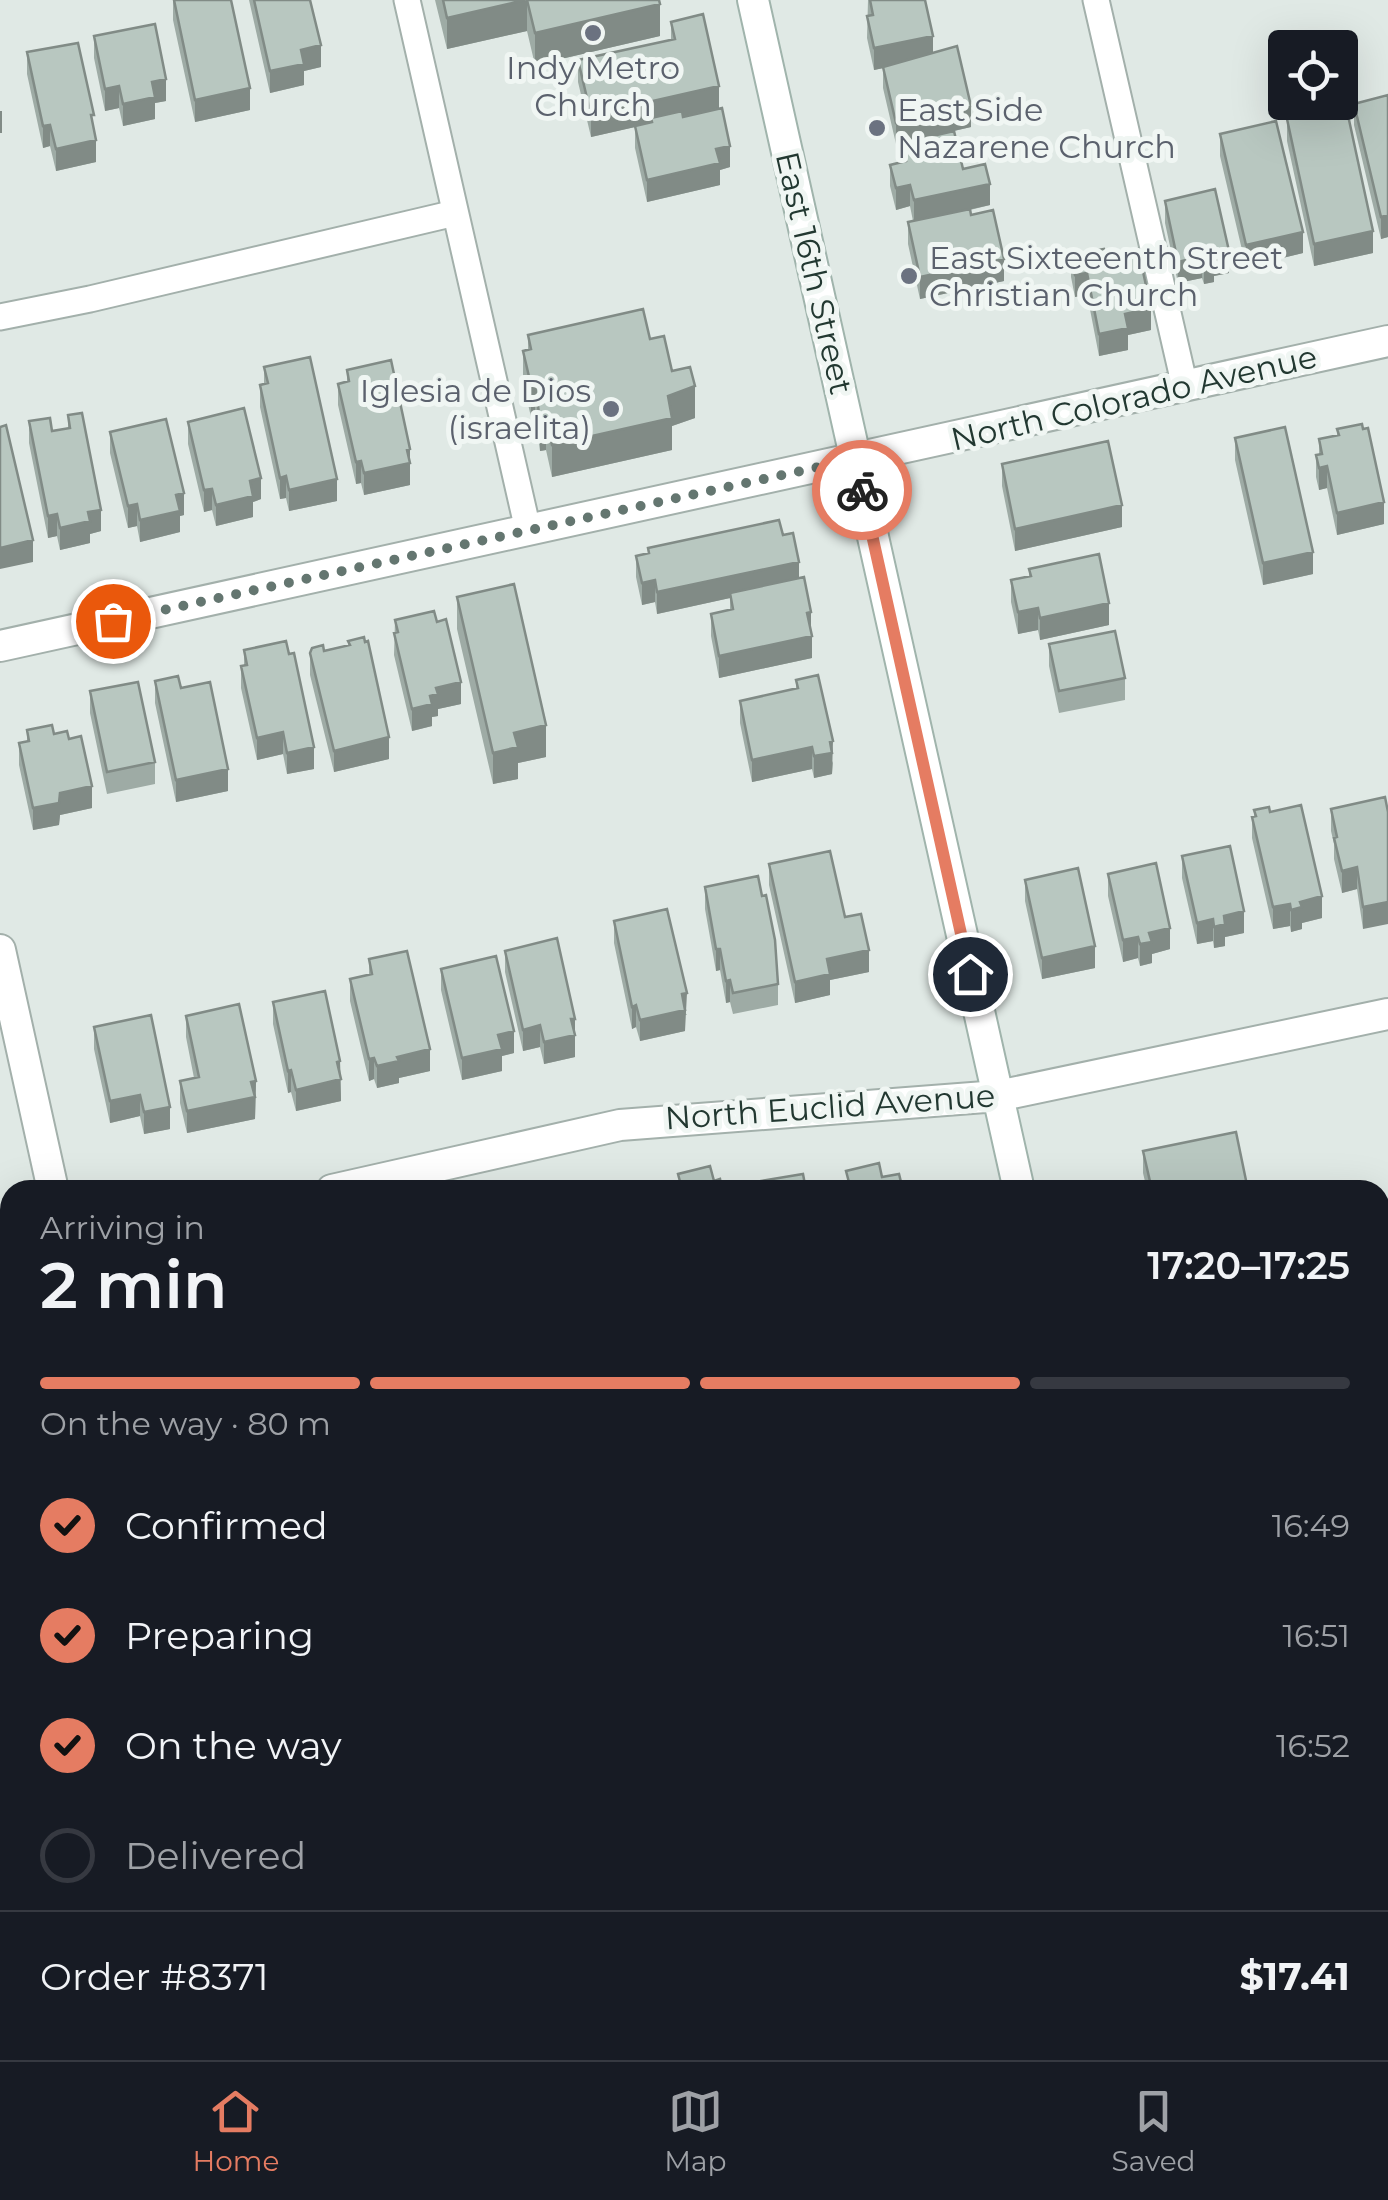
<!DOCTYPE html>
<meta charset="utf-8">
<style>
body{margin:0;font-family:Montserrat,sans-serif;background:#242831;color:#f1f3f6;height:100vh;display:flex;flex-direction:column;font-size:38px;white-space:nowrap}
*{box-sizing:border-box;margin:0}
p{font-size:32px;color:#9ea1a6}
.icon{flex:none;width:55px;height:55px;fill:none;stroke:currentColor;stroke-width:2;stroke-linecap:round;stroke-linejoin:round}
.map{position:relative;flex:1;overflow:hidden}
.drawer{position:absolute;left:0px;top:1180px;width:1390px;height:880px;display:flex;flex-direction:column;background:#171b24;border-radius:30px 30px 0 0;box-shadow:0 10px 40px #0002}
.drawer>*{flex:none}
.fabs{position:absolute;left:1268px;top:30px;display:grid;gap:20px}
.fabs a{display:grid;place-items:center;width:90px;height:90px;border-radius:10px;background:#171b24;box-shadow:0 10px 40px #0002;font-size:50px}
.pin{position:absolute;display:grid;place-items:center;width:85px;height:85px;color:#fff;margin:-42px;border:5px solid #fff;border-radius:50%;box-shadow:0 2px 10px #0007}
.courier{position:absolute;display:grid;place-items:center;width:100px;height:100px;margin:-50px;border:8px solid #e57c62;border-radius:50%;background:#fff;color:#222;box-shadow:0 2px 12px #0007}
.summary em{font-style:normal;font-weight:600}
.summary div{display:flex;flex-direction:column-reverse}
.summary{display:flex;align-items:center;justify-content:space-between;height:170px;padding:0 40px}
h1{font-size:65px;font-weight:600;line-height:75px}
.bar{display:grid;grid-template-columns:repeat(4,1fr);gap:15px 10px;align-content:center;height:120px;padding:0 40px}
.bar i{height:12px;border-radius:8px;background:#363941}
.bar .selected{background:#e57c62}
.bar p{grid-column:span 4}
.line{display:flex;align-items:center;gap:25px;padding:0 40px;border-top:2px solid #363941}
.line div{flex:1}
ol{padding:0 40px;list-style:none}
li{display:flex;align-items:center;gap:30px;height:110px}
li p{margin-inline-start:auto}
li .icon{padding:10px;border-radius:50%;background:#e57c62;color:#111;stroke-width:4}
li:last-child{color:#9ea1a6}
li i{width:55px;height:55px;border:5px solid #363941;border-radius:50%}
.tabs{display:flex;justify-content:space-around;align-items:center;height:140px;border-top:2px solid #363941;background:#171b24;font-size:28px;color:#9ea1a6}
.tabs a{display:grid;justify-items:center;gap:5px}
.tabs .selected{color:#e57c62}
.map>svg:first-child{display:block}
</style>
<div class="map">
<svg width="1388" height="2060" viewBox="0 0 1388 2060">
<rect width="100%" height="100%" fill="#e0e9e5"/>
<g fill="none" stroke-linecap="round" stroke-linejoin="round">
<g stroke="#a3b0ab" stroke-width="29">
<path id="lane" d="M407,0L528,530
M1096,0L1185,387
M0,317L90,299L455,213"/>
</g>
<g stroke="#a3b0ab" stroke-width="34">
<path id="street" d="M0,646L1388,341
M0,950L53,1190
M332,1190L620,1125L998,1096L1388,1014
M0,1264L10,1262
M1380,1682L1388,1680
M0,1792L10,1789
M243,2050L245,2060
M1180,2060L1212,2053"/>
</g>
<g stroke="#a0b4ac" stroke-width="34">
<path id="secondary" d="M753,0L1019,1190
M1212,2050L1214,2060"/>
</g>
<use href="#lane" stroke="#fff" stroke-width="25"/>
<use href="#street" stroke="#fff" stroke-width="30"/>
<use href="#secondary" stroke="#fff" stroke-width="30"/>
</g>
<path fill="#9eaba5" d="M173,0L250,110L195,122L173,20Z
M249,0H310L321,67L304,71V85L270,93Z
M435,0H659L660,36L535,65L527,31L447,49Z
M868,0H925L933,53L971,127L954,131L963,169L990,205L970,210L971,215L1004,281L920,299L908,244V222L913,221L910,206L896,210L890,186V165L902,162V143L896,144L883,88V68L874,70L867,38Z
M671,22L719,108L730,167L720,170V185L647,202L635,148V127L591,137L578,82V60L671,40Z
M94,36L166,101L155,103V119L123,126L119,108L105,111L94,58Z
M27,52L96,162L56,171L50,146L43,148L27,74Z
M1388,95V237L1381,239L1354,125V104Z
M1287,119L1373,253L1314,266L1287,141Z
M1220,134L1303,253L1246,267L1220,156Z
M1165,201L1229,273L1214,276V282L1204,284L1202,278L1178,283L1165,223Z
M1071,255L1106,256L1151,330L1128,335V350L1099,356L1087,294L1075,297L1071,277Z
M528,335L650,339L672,371L695,418L672,426V450L552,477L546,450L540,451L535,416L531,417L523,383V351L528,350Z
M264,367L337,501L289,511L286,498L280,499L260,407V385L264,384Z
M347,370L410,449V485L364,495L361,483L356,484L338,405V384L347,382Z
M68,415L101,531L90,534V543L60,550L57,536L48,538L29,443V421L52,431L68,428Z
M188,422L261,499L253,502V517L216,526L212,510L204,512L188,444Z
M1337,429L1384,524L1337,535L1327,488L1319,490L1316,477V455H1319V439L1337,435Z
M110,432L184,515L180,516V532L140,542L137,526L128,528L110,453Z
M1235,438L1313,574L1263,585L1235,460Z
M1002,464L1122,527L1015,551L1002,486Z
M783,535L799,578L811,634L812,658L719,678L711,636V614L730,610V598L657,614L655,602L642,605L636,577V556L648,553V548Z
M1029,569L1109,625L1040,640L1038,630L1018,634L1011,602V580L1029,577Z
M457,597L546,757L518,763V779L493,784L457,629Z
M395,620L461,704L438,709V716L432,717V726L412,731L394,655Z
M348,641L389,759L334,772L310,675V653L348,645Z
M1049,644L1125,678V700L1059,713L1049,666Z
M244,650L314,769L287,774L283,754L257,760L241,688V666H244Z
M796,680L833,763L832,774L814,778L812,769L752,782L740,723V701L796,689Z
M155,681L181,688L228,791L176,802L155,703Z
M90,691L155,762V784L107,794L90,713Z
M27,730L54,734L92,808L60,815L59,825L33,830L19,765V743L27,742Z
M1385,797L1363,929L1357,889L1342,893L1334,859V844L1331,831V809Z
M1254,810L1270,812L1322,918L1302,923V929L1291,932L1290,926L1273,929L1252,838V817L1254,816Z
M1182,856L1244,933L1225,937V946L1214,948L1213,941L1197,944L1182,878Z
M769,864L845,917L869,972L830,980V995L795,1003L769,885Z
M1108,874L1170,949L1152,954V963L1140,966L1138,958L1123,962L1108,896Z
M1025,880L1095,968L1042,979L1025,901Z
M705,887L778,984V1005L733,1014L730,1002L726,1003L720,970L716,971L705,909Z
M614,921L687,1015H685V1031L640,1041L636,1027L632,1029L614,943Z
M505,951L575,1019V1057L544,1064L540,1047L523,1051L505,972Z
M369,959L430,1071L399,1078V1083L377,1088L374,1079L369,1081L350,1001V979L369,975Z
M441,969L514,1053L502,1056V1071L462,1080L441,990Z
M273,1002L340,1061L341,1101L296,1111L291,1092L288,1093L273,1024Z
M186,1016L256,1081L255,1119L187,1133L180,1103V1081L194,1078L186,1037Z
M94,1027L170,1129L144,1134L140,1116L110,1123L94,1049Z
M1143,1151L1248,1190H1147L1143,1173Z
M1388,1440V1510L1380,1475V1442Z
M319,2050H375L378,2060H321Z
M401,2050H467L469,2060H402Z
M499,2050H562L564,2060H502Z
M577,2050H646V2057L632,2060H593L591,2052L578,2055Z"/>
<path fill="#818b86" d="M527,0V31L447,49V18Z
M660,4V36L535,65V33Z
M933,36V58L874,70V48Z
M321,45V67L304,71V85L270,93V71L301,50Z
M166,79V101L155,103V119L123,126V104L152,82Z
M119,86V108L105,111V89Z
M719,86V108L591,137V115Z
M250,88V110L195,122V100Z
M971,106V127L896,144V123Z
M0,111H2V133H0Z
M50,125V146L43,148V126Z
M96,140V162L56,171V149Z
M730,146V167L720,170V185L647,202V180L716,149Z
M990,184V205L914,222V200Z
M910,185V206L896,210V188Z
M1388,215V237L1381,239V217Z
M1373,231V253L1314,266V244Z
M1303,232V253L1246,267V245Z
M1229,251V273L1214,276V282L1204,284V262L1213,254Z
M1202,256V278L1178,283V262Z
M1004,259V281L920,299V277Z
M1087,273V294L1075,297V275Z
M1151,308V330L1128,335V350L1099,356V334L1125,314Z
M531,385H535V416L531,417Z
M695,386V418L672,426V450L552,477V445L668,396Z
M546,418V450L540,451V420Z
M410,449V485L364,495V473Z
M361,461V483L356,484V462Z
M1327,466V488L1319,490V468Z
M286,476V498L280,499V478Z
M261,478V499L253,502V517L216,526V505L250,481Z
M337,479V501L289,511V490Z
M212,489V510L204,512V490Z
M184,493V515L180,516V532L140,542V520L176,495Z
M1384,502V524L1337,535V513Z
M137,504V526L128,528V506Z
M1122,505V527L1015,551V529Z
M101,510V531L90,534V543L60,550V528L88,512Z
M57,514V536L48,538V516Z
M33,540V562L0,569V548Z
M1313,552V574L1263,585V563Z
M799,562V584L730,593V598L657,614V592Z
M655,580V602L642,605V583Z
M1109,603V625L1040,640V618Z
M1038,608V630L1018,634V612Z
M811,612V634L807,613Z
M812,636V658L719,678V656Z
M461,682V704L438,709V716L432,717V726L412,731V709L430,696L436,688Z
M546,725V757L518,763V779L493,784V753L514,733Z
M283,732V754L257,760V738Z
M389,737V759L334,772V751Z
M833,741L832,774L814,778V756L830,742Z
M314,747V769L287,774V753Z
M812,747V769L752,782V760Z
M228,769V791L176,802V780Z
M92,786V808L60,815L59,825L33,830V808L60,793Z
M1357,867V889L1342,893V871Z
M1322,896V918L1302,923V929L1291,932V910L1300,902Z
M1388,902V924L1363,929V907Z
M1290,904V926L1273,929V907Z
M1244,911V933L1225,937V946L1214,948V927L1224,916Z
M1213,919V941L1197,944V923Z
M1170,928V949L1152,954V963L1140,966V944L1149,933Z
M1138,937V958L1123,962V940Z
M1095,946V968L1042,979V958Z
M716,949H720V970L716,971Z
M869,950V972L830,980V995L795,1003V982L827,959Z
M730,980V1002L726,1003V981Z
M687,993L685,1031L640,1041V1020L682,994Z
M636,1005V1027L632,1029V1007Z
M571,1019H575V1057L544,1064V1042Z
M540,1025V1047L523,1051V1030Z
M514,1031V1053L502,1056V1071L462,1080V1058L498,1035Z
M430,1049V1071L399,1078V1083L377,1088V1066L397,1057Z
M374,1058V1079L369,1081V1059Z
M340,1061L341,1101L296,1111V1090Z
M291,1070V1092L288,1093V1071Z
M256,1081L255,1119L187,1133V1111Z
M140,1095V1116L110,1123V1101Z
M170,1107V1129L144,1134V1112Z
M10,1417V1439L0,1441V1420Z
M10,1678V1700L0,1702V1680Z
M1388,1793V1815L1380,1817V1795Z
M10,1885V1907L0,1909V1888Z
M1388,1961V1983L1380,1985V1963Z
M578,2050H591V2052L578,2055Z
M596,2050H646V2057L632,2060H596Z"/>
<path fill="#b8c7c0" stroke="#818b86" stroke-width="2.5" d="M174,0H231L250,88L195,100Z
M254,0H310L321,45L301,50L304,64L270,71Z
M443,0H525L447,18Z
M527,0H659L660,4L535,33Z
M870,0H925L933,36L874,48L867,16L873,15Z
M703,14L719,86L591,115L578,60L675,39L671,22Z
M155,24L166,79L152,82L155,97L123,104L119,86L105,89L94,36Z
M78,43L94,115H91L96,140L56,149L50,125L43,126L27,52Z
M957,46L971,106L896,123L883,67Z
M1388,95V215L1381,217L1354,104Z
M1346,106L1373,231L1314,244L1287,119Z
M722,108L730,146L716,149L720,163L647,180L635,126L652,122L651,118L682,111L683,117Z
M1276,121L1303,232L1246,245L1220,134Z
M954,131L963,169L985,164L990,184L914,200L910,185L896,188L890,165L906,161L902,143Z
M1215,189L1229,251L1213,254L1214,260L1204,262L1202,256L1178,262L1165,201Z
M970,209L971,215L993,210L1004,259L920,277L908,222Z
M1104,249L1106,256L1138,249L1151,308L1125,314L1128,328L1099,334L1087,273L1075,275L1071,255Z
M643,309L650,339L664,336L672,371L690,367L695,386L668,396L672,418L552,445L546,418L540,420L535,385H531L523,351L531,349L528,335Z
M310,357L337,479L289,490L286,476L280,478L260,385L268,383L264,367Z
M391,360L410,449L407,450L410,463L364,473L361,461L356,462L338,384L349,381L347,370Z
M244,408L261,478L250,481L253,496L216,505L212,489L204,490L188,422Z
M82,413L101,510L88,512L90,521L60,528L57,514L48,516L29,421L50,418L52,431L70,428L68,415Z
M166,419L184,493L176,495L180,511L140,520L137,504L128,506L110,432Z
M1362,424L1363,429L1368,428L1384,502L1337,513L1327,466L1319,468L1316,455L1322,454L1319,439L1339,435L1337,429Z
M6,425L33,540L0,548V427Z
M1285,427L1313,552L1263,563L1235,438Z
M1108,441L1122,505L1015,529L1002,464Z
M779,520L783,535L793,533L799,562L657,592L655,580L642,583L636,556L649,553L648,548Z
M1099,554L1109,603L1040,618L1038,608L1018,612L1011,580L1031,576L1029,569Z
M804,577L811,612L807,613L812,636L719,656L711,614L733,609L730,593Z
M514,584L546,725L514,733L518,747L493,753L457,597Z
M434,611L437,622L446,619L461,682L436,688L438,694L430,696L432,704L412,709L394,633L398,632L395,620Z
M1115,631L1125,678L1059,691L1049,644Z
M364,637L365,642L368,641L389,737L334,751L310,653L312,648L323,645L324,651L350,645L348,641Z
M286,641L289,654L294,653L314,747L287,753L283,732L257,738L241,666L247,665L244,650Z
M818,675L833,741L830,742L832,753L814,756L812,747L752,760L740,701L798,688L796,680Z
M178,676L181,688L210,682L228,769L176,780L155,681Z
M138,682L155,762L107,772L90,691Z
M52,725L54,734L67,731L69,739L81,736L92,786L60,793L59,803L33,808L19,743L29,741L27,730Z
M1385,797L1388,812V902L1363,907L1357,867L1342,871L1334,838L1337,837L1331,809Z
M1301,805L1322,896L1300,902L1302,907L1291,910L1290,904L1273,907L1252,817L1256,816L1254,810L1269,807L1270,812Z
M1230,846L1244,911L1224,916L1225,924L1214,927L1213,919L1197,923L1182,856Z
M830,851L845,917L861,914L869,950L827,959L830,974L795,982L769,864Z
M1156,863L1170,928L1149,933L1152,942L1140,944L1138,937L1123,940L1108,874Z
M1078,868L1095,946L1042,958L1025,880Z
M758,876L762,896L766,895L775,940L778,984L733,993L730,980L726,981L720,949H716L705,887Z
M667,909L687,993L682,994L685,1010L640,1020L636,1005L632,1007L614,921Z
M557,938L575,1019H571L575,1035L544,1042L540,1025L523,1030L505,951Z
M407,951L430,1049L397,1057L399,1061L377,1066L374,1058L369,1059L350,979L372,974L369,959Z
M496,956L514,1031L498,1035L502,1049L462,1058L441,969Z
M325,991L340,1061L337,1062L341,1079L296,1090L291,1070L288,1071L273,1002Z
M239,1004L256,1081L251,1082L255,1097L187,1111L180,1081L199,1077L186,1016Z
M151,1015L170,1107L144,1112L140,1095L110,1101L94,1027Z
M1236,1132L1248,1190H1152L1143,1151Z
M879,1163L882,1177L899,1174L903,1190H851L846,1171Z
M710,1166L714,1181L720,1179L722,1190H678L682,1189L678,1174Z
M803,1174L806,1190H745V1188L762,1184L761,1181Z
M10,1335V1417L0,1420V1337Z
M1388,1440V1488L1380,1453V1442Z
M2,1604L10,1639V1678L0,1680V1605Z
M1388,1756V1793L1380,1795V1757Z
M10,1850V1885L0,1888V1853Z
M1387,1912L1388,1961L1380,1963V1913Z
M324,2050H375L378,2060H326Z
M404,2050H467L469,2060H407Z
M504,2050H562L564,2058L560,2060H507Z"/>
<g fill="none" stroke-linecap="round" stroke-linejoin="round">
<path stroke="#647670" stroke-width="10" stroke-dasharray="0 18" d="M113,621L856,459L862,490"/>
<path stroke="#e57c62" stroke-width="12" d="M862,490L970,974"/>
</g>
<g fill="#6b7280" stroke="#f0f6f3" stroke-width="4">
<circle cx="593" cy="33" r="10"/>
<circle cx="877" cy="128" r="10"/>
<circle cx="909" cy="276" r="10"/>
<circle cx="611" cy="409" r="10"/>
</g>
<g text-anchor="middle" stroke-width="10" stroke-linejoin="round" paint-order="stroke">
<g font-size="32" fill="#5b616d" stroke="#f0f6f3" text-anchor="start">
<text x="593" y="79" text-anchor="middle">Indy Metro<tspan x="593" dy="37">Church</tspan></text>
<text x="897" y="121">East Side<tspan x="897" dy="37">Nazarene Church</tspan></text>
<text x="929" y="269">East Sixteeenth Street<tspan x="929" dy="37">Christian Church</tspan></text>
<text x="591" y="402" text-anchor="end">Iglesia de Dios<tspan x="591" dy="37">(israelita)</tspan></text>
</g>
<g font-size="32" fill="#223831" stroke="#f0f6f3">
<text transform="translate(814 273) rotate(77)" y="11">East 16th Street</text>
<text transform="translate(1134 398) rotate(-13)" y="11">North Colorado Avenue</text>
<text transform="translate(830 1107) rotate(-4)" y="11">North Euclid Avenue</text>
</g>
</g>
</svg>
<div class="fabs">
<a><svg class="icon" aria-label="locate" viewBox="0 0 24 24"><circle cx="12" cy="12" r="6"/><path d="M12 2v4M12 18v4M2 12h4M18 12h4"/></svg></a>
</div>
<div class="pin" style="left:113px;top:621px;background:#ea580c"><svg class="icon" aria-label="bag" viewBox="0 0 24 24"><path d="M5 8h14l-1 12H6zM9 8a3 3 0 0 1 6 0"/></svg></div>
<div class="pin" style="left:970px;top:974px;background:#1f2937"><svg class="icon" aria-label="home" viewBox="0 0 24 24"><path d="M3 11l9-7 9 7M6 9v11h12V9"/></svg></div>
<div class="courier" style="left:862px;top:490px"><svg class="icon" aria-label="bike" viewBox="0 0 24 24"><circle cx="6" cy="16" r="4"/><circle cx="18" cy="16" r="4"/><path d="M6 16l4-8h5l3 8M10 8l3 8H6M13 5h3"/></svg></div>
<section class="drawer">
<div class="summary"><div><h1>2 min</h1><p>Arriving in</p></div><em>17:20–17:25</em></div>
<div class="bar"><i class="selected"></i><i class="selected"></i><i class="selected"></i><i></i><p>On the way · 80 m</p></div>
<ol>
<li><svg class="icon" aria-label="check" viewBox="0 0 24 24"><path d="M5 12l5 5 9-10"/></svg>Confirmed<p>16:49</p></li>
<li><svg class="icon" aria-label="check" viewBox="0 0 24 24"><path d="M5 12l5 5 9-10"/></svg>Preparing<p>16:51</p></li>
<li><svg class="icon" aria-label="check" viewBox="0 0 24 24"><path d="M5 12l5 5 9-10"/></svg>On the way<p>16:52</p></li>
<li><i></i>Delivered</li>
</ol>
<div class="line" style="height:130px"><div>Order #8371</div><b>$17.41</b></div>
</section>
</div>
<nav class="tabs">
<a class="selected"><svg class="icon" aria-label="home" viewBox="0 0 24 24"><path d="M3 11l9-7 9 7M6 9v11h12V9"/></svg>Home</a>
<a><svg class="icon" aria-label="map" viewBox="0 0 24 24"><path d="M3 6l6-2 6 2 6-2v14l-6 2-6-2-6 2zM9 4v14M15 6v14"/></svg>Map</a>
<a><svg class="icon" aria-label="saved" viewBox="0 0 24 24"><path d="M7 4h10v16l-5-4-5 4z"/></svg>Saved</a>
</nav>
